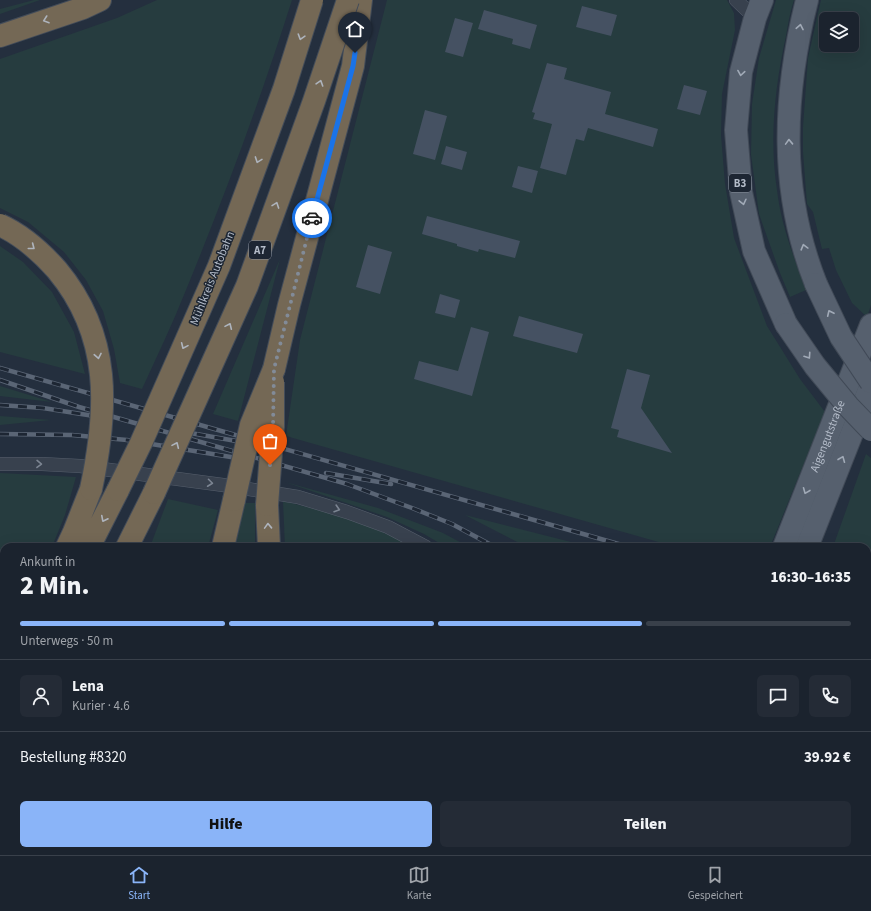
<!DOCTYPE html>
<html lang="de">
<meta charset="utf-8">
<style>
body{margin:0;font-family:"Source Sans 3",sans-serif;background:#242b36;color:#f1f3f6;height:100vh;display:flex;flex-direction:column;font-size:15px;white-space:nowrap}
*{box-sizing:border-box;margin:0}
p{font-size:13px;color:#a0a4aa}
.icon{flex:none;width:22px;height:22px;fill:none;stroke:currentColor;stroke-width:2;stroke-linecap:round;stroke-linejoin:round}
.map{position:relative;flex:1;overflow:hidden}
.drawer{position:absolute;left:0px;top:543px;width:871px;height:312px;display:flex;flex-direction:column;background:#1b232e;border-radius:12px 12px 0 0;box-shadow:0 4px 16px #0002,0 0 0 1px #39404a}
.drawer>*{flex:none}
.buttons{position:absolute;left:819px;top:12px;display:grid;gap:8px}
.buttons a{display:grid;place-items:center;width:40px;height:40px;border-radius:6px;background:#1b232e;box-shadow:0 4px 16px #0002,0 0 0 1px #39404a;font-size:20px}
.pin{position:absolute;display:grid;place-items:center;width:34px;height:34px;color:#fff;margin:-41px -17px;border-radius:50% 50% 50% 0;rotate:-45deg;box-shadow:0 0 4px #0007}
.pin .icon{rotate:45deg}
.courier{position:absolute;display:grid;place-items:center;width:40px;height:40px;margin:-20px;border:3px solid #1a73e8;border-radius:50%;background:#fff;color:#222;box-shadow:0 1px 5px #0007}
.headline em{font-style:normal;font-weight:800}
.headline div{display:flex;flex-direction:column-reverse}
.headline{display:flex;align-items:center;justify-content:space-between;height:68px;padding:0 20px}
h1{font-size:26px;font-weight:800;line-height:30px}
.bar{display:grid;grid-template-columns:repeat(4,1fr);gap:6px 4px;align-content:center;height:48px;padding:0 20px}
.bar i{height:5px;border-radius:3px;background:#39404a}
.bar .current{background:#8ab4f8}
.bar p{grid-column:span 4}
.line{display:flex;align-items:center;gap:10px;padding:0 20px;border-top:1px solid #39404a}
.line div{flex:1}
.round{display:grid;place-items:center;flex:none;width:42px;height:42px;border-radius:6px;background:#242b36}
.cta{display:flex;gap:8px;margin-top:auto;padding:8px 20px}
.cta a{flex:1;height:46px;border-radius:6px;background:#8ab4f8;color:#111;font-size:16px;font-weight:800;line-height:46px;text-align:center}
.cta a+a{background:#242b36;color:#f1f3f6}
.tab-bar{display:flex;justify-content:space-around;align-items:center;height:56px;border-top:1px solid #39404a;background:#1b232e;font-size:11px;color:#a0a4aa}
.tab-bar a{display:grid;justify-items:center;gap:2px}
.tab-bar .current{color:#8ab4f8}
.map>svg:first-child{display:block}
</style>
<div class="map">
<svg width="871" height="855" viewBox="0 0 871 855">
<rect width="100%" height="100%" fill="#242f3e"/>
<path fill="#263c3f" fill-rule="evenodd" d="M34,0H40L0,14V9Z
M157,0H292C261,98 225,195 186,290C173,323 157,356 142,389L120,383L114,349L103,311L86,280L64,252L28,222L0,208V59L117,18Z
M387,0H727L734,13L735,30L722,94L721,135L725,184L734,238L767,326L800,379L825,412L770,547H676L286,436L300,340Z
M776,0H794C790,12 788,24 786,36C775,86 769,139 777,190C781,225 794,258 806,290L790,297L780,273L759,214L751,154L752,104L759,58Z
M821,0H871V305L867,317L852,303L836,270L829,248L822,249L813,212L807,204L803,152V127L808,58ZM826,19H852V45H826Z
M0,246L23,262L52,292L74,332L85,374L0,352Z
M280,259L238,421L213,414Z
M0,386L52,402L0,396Z
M0,416L51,420L0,425Z
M866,454L871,458V582L867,580V547H833Z
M0,473L76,477L65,515L52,547H4V629L0,636Z
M285,482L378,508L443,533L469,547H446L424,534L387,517Z
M168,499L218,510L208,547H150Z
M283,501L330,513L378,530L414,547H285Z
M245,503H255V547H235Z
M465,515L571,542L588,547H527Z
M867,633L871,634V666L867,665Z
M4,782V839L0,838V787Z
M46,851H204L206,855H73Z
M242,851H364L367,855H243Z
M395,851H531L529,855H398Z
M709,851H764L766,855H707Z"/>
<path fill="#455162" d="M582,6L617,15L611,36L576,27Z
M484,10L537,25L530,49L512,44L513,39L478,29Z
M455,18L473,23L463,57L445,52Z
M547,63L567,68L564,79L611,92L605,114L658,129L653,147L588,128L584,141L576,139L566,175L540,168L552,124L533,119L535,113L532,112Z
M684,85L707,91L700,115L677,109Z
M425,110L447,116L435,160L413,154Z
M446,146L467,152L462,170L441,164Z
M518,166L538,171L532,193L512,187Z
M427,216L520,241L515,258L479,249L478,252L457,246V244L422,234Z
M368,245L392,252L380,294L356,287Z
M440,294L460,300L455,318L435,313Z
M519,316L583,334L577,353L513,336Z
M471,327L489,332L472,396L414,379L419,361L458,371Z
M627,369L650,375L641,408L672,453L617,437L619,430L611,428Z"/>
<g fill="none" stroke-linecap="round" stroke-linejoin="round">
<g stroke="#565f6c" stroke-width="14">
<path id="service" d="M736,0L755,18
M0,464H42L80,466L223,485L298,497L347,512L388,527L426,547
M537,855L540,851
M729,855L733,851"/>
</g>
<g stroke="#414a57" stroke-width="24">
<g id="primary">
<path d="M762,0L755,18L741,72L736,130L741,192L754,251L786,324"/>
<path d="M807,0C783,96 779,191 816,284"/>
<path id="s1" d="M784,547L871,325"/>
<path d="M807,547L871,385"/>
<path d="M660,855L662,851"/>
</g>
</g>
<g stroke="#434c59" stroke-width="24">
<path id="motorway" d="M0,36L83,8L100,0
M274,369L289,305L353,66L361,0
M267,505L269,547
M67,547L74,532L91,489
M89,547L118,490
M127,547L154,493
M223,547L234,500
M0,660L4,655
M0,694L4,688
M0,751L4,745
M225,851L227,855
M382,851L384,855
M0,852L12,855
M603,855L607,851"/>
</g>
<use href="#service" stroke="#38414e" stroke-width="13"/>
<use href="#primary" stroke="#56606e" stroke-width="22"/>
<use href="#motorway" stroke="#746855" stroke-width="22"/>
<g stroke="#5a6575" stroke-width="4.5">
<path id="rail" d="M0,368L629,547
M0,380L79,407L347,484L412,508L452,524L495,547
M0,405L43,408L94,416
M179,431L242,442
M0,434L72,435L127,440L243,459
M326,473L391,484
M867,616L871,617
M867,681L871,682
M867,698L871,699
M783,851L785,855"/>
</g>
<use href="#rail" stroke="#1d2633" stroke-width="3" stroke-dasharray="9" stroke-linecap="butt"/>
<g stroke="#414a57" stroke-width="24" stroke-linecap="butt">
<path id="primary-bridge" d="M816,284L841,337L871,382
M786,324L815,366L848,406L871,430"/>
</g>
<g stroke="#434c59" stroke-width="24" stroke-linecap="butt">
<path id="motorway-bridge" d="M0,225C22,235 41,252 57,270C112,336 108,410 91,489
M118,490L141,443L219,266L284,89L312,0
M154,493L247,286L314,101L348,0
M234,500L251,425L274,369
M267,505L273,427V382"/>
</g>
<use href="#primary-bridge" stroke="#56606e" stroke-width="22"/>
<use href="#motorway-bridge" stroke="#746855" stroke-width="22"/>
</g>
<defs><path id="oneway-chevron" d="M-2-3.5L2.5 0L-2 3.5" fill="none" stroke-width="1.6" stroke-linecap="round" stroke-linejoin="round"/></defs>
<g stroke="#aeb4bd">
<use href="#oneway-chevron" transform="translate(46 20) rotate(161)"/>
<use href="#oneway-chevron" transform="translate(301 37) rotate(107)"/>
<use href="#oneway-chevron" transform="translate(320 83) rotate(-72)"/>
<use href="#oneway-chevron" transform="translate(258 160) rotate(110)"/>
<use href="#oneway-chevron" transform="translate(276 205) rotate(-70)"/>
<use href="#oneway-chevron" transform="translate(32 247) rotate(38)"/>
<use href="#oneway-chevron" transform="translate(229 326) rotate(-66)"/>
<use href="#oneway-chevron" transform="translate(184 346) rotate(114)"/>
<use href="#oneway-chevron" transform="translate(98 356) rotate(79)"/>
<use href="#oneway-chevron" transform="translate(176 445) rotate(-66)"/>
<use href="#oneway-chevron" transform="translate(104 519) rotate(117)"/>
<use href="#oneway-chevron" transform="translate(268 526) rotate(-92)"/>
</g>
<g stroke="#a1aab7">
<use href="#oneway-chevron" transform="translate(800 27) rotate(-79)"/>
<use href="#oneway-chevron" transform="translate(741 73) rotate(99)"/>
<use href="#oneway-chevron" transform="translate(789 142) rotate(-92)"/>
<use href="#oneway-chevron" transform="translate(743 202) rotate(77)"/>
<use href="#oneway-chevron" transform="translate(804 247) rotate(-105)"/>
<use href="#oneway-chevron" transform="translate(830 313) rotate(-115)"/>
<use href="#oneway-chevron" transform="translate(808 356) rotate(56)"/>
<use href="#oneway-chevron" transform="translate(842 459) rotate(-68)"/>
<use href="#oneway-chevron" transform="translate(806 491) rotate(112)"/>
</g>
<g stroke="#7c8592">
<use href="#oneway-chevron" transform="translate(39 464) rotate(1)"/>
<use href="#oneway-chevron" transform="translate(210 483) rotate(7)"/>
<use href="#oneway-chevron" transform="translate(337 509) rotate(17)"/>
</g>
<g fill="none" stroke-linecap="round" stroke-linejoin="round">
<path stroke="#828b98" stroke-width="4" stroke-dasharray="0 7.2" d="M270,465L273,427L274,369L312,218"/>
<path stroke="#1a73e8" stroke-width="5" d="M312,218L353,66L355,53"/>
</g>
<g text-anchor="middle" stroke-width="3" stroke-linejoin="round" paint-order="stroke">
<g fill="#1d2633" stroke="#878f9c" stroke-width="1">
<rect x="729" y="174" width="22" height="18" rx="3"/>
<rect x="249" y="241" width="22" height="18" rx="3"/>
</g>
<g font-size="11" font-weight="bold" fill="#b4bcc9">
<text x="740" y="187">B3</text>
<text x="260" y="254">A7</text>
</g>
<g font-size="12" fill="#b4bcc9" stroke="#1d2633">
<text transform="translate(212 278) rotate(-68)" y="4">Mühlkreis Autobahn</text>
<text dy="4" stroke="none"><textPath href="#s1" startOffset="119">Aigengutstraße</textPath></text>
</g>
</g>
</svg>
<div class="buttons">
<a><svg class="icon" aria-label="layers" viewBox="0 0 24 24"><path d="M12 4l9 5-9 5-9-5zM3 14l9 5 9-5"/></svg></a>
</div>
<div class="pin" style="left:270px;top:465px;background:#ea580c"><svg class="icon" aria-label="bag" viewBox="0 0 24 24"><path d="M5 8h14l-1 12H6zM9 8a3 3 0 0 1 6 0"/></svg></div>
<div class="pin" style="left:355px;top:53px;background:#1f2937"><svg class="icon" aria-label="home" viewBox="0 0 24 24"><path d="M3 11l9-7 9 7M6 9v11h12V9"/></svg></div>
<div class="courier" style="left:312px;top:218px"><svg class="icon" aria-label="car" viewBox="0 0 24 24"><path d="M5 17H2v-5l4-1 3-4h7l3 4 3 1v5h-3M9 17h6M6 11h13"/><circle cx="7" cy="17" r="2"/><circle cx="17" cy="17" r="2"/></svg></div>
<section class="drawer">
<div class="headline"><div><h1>2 Min.</h1><p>Ankunft in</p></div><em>16:30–16:35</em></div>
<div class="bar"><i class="current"></i><i class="current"></i><i class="current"></i><i></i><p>Unterwegs · 50 m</p></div>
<div class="line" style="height:72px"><a class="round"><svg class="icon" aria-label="person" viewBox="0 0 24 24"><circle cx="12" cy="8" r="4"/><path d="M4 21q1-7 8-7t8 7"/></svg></a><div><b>Lena</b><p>Kurier · 4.6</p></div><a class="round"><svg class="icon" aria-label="chat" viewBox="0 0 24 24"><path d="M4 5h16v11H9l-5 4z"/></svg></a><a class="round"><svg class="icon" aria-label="phone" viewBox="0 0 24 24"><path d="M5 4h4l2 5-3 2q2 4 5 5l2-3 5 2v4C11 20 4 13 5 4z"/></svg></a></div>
<div class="line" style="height:52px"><div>Bestellung #8320</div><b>39.92 €</b></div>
<div class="cta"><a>Hilfe</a><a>Teilen</a></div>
</section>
</div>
<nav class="tab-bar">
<a class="current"><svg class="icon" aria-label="home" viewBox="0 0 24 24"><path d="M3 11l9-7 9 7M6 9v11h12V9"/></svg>Start</a>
<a><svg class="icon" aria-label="map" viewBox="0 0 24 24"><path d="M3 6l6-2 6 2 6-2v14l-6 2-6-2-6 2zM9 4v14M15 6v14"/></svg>Karte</a>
<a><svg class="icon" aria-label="saved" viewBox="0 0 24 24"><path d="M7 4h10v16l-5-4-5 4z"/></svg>Gespeichert</a>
</nav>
